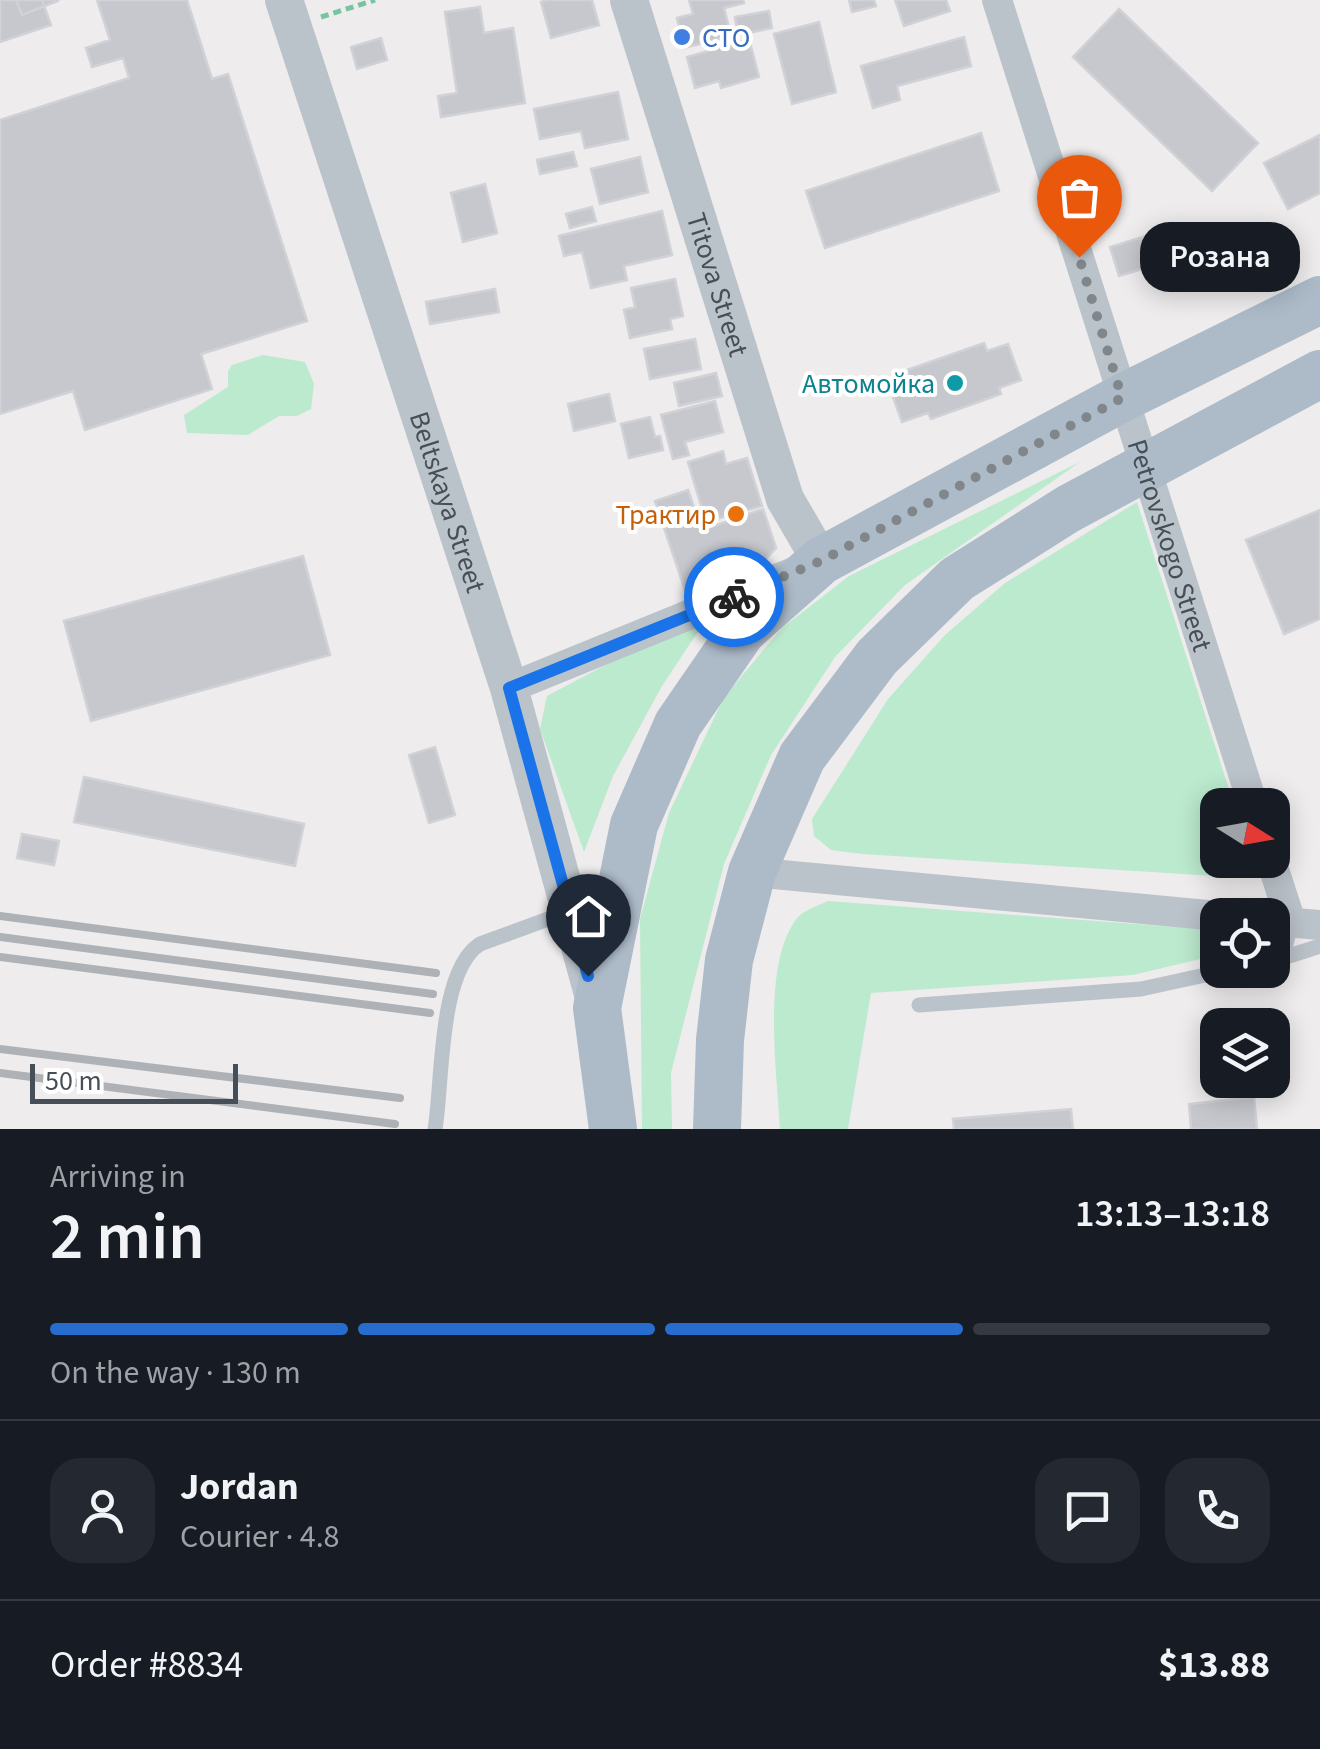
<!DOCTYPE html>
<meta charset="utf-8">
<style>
body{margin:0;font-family:"Source Sans 3",sans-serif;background:#242831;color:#f1f3f6;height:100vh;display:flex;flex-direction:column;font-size:38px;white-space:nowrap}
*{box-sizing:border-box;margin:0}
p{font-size:32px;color:#9ea1a6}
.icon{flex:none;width:55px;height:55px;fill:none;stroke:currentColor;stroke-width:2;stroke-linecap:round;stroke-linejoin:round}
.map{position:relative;height:1129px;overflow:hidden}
.details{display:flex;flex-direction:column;background:#171b24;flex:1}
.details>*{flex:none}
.needle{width:65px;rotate:101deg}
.controls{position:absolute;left:1200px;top:788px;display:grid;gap:20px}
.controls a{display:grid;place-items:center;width:90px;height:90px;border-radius:20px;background:#171b24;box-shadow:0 5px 25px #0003;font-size:50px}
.scale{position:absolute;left:30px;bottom:25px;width:208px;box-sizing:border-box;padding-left:10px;border:5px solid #464f57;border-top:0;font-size:28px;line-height:35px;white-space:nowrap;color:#464f57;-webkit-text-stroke:8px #fff;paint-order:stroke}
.pin{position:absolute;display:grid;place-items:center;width:85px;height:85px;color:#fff;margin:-102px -42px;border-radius:50% 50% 50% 0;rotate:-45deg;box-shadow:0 0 10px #0007}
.pin .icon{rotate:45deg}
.courier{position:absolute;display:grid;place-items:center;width:100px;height:100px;margin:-50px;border:8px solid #1a73e8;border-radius:50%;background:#fff;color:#222;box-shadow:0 2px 12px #0007}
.bubble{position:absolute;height:70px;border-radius:30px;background:#171b24;box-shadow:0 5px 25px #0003;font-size:32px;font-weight:600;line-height:70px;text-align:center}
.overview em{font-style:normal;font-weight:600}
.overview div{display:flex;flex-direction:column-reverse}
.overview{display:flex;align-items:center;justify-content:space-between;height:170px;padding:0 50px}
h1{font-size:65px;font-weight:600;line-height:75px}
.bar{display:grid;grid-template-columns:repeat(4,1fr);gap:15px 10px;align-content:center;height:120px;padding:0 50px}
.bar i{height:12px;border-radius:8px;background:#363941}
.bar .selected{background:#266dce}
.bar p{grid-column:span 4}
.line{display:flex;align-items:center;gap:25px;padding:0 50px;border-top:2px solid #363941}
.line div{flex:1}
.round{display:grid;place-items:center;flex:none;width:105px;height:105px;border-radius:30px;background:#242831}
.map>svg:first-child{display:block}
</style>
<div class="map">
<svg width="1320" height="1129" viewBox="0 0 1320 1129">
<rect width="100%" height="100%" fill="#eeecec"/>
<path fill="#bceace" d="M263,355L305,362L314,384L311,409L297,416H279L248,435L187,433L184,415L228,387V371L232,365Z
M1080,462L905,585L835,657L771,755L724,864L671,1073L672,1129H642L640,919L669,813L724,697L782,628L849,576Z
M1137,502L1234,805H1218V860H1252L1231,877L862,854L831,850L814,836L812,819L888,699L945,635L1005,583Z
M694,618L703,624L662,686L613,776L584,852L540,729L547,696Z
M828,901L1217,930V955L1133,975L871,993L848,1129H780C777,1073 762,968 795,921C801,911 817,906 828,901Z"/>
<path fill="#c7c8ce" stroke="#d0d2d7" stroke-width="2.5" d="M0,0H42L51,25L0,42Z
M16,0H58V1L22,15Z
M97,0H187L212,79L228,74L307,321L201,354L212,389L85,430L73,391L0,414V120L129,78L123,58L92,67L86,48L110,40Z
M547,0H592L599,25L551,38L541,2Z
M689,0H743L744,3L724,8L731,36L684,48L677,18L693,14Z
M849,0H874L876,6L852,12Z
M895,0H946L950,11L904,26Z
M480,7L484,33L513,28L525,103L441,117L438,96L457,93L445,12Z
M1119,9L1258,143L1212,191L1073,57Z
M769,11L772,28L738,35L735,17Z
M819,22L836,92L792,104L774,34Z
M964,37L971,66L897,86L900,100L873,108L861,66Z
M381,38L387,60L357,69L351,47Z
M749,39L759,77L721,88L719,81L695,88L687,57Z
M618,92L628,139L585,148L581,131L540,139L534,109Z
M981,133L999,191L825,248L806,191Z
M1320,135V193L1288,209L1264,163Z
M573,152L577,166L540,174L537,160Z
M640,157L648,192L600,204L591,169Z
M485,184L497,233L463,242L451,193Z
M592,207L596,221L570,228L566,214Z
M662,211L672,255L624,266L627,280L591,288L582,252L564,256L559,236Z
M1165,230L1173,260L1119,276L1110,247Z
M675,279L683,316L670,319L672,329L630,338L624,310L635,307L631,288Z
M495,289L499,312L430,324L426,302Z
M695,339L701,369L650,379L644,349Z
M984,343L987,351L1008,344L1021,380L999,388L1001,394L931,419L928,413L902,422L889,386L910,378L907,370Z
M716,373L722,396L679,406L674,383Z
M609,394L615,421L574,431L568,404Z
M715,401L723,432L685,442L689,455L673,459L661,415Z
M650,417L655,437L660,436L663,450L629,458L621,424Z
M723,451L726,464L747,458L762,506L706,522L688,462Z
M688,490L702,530L763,509L776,548L760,565L685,590L655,501Z
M1320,510V619L1284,634L1246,540Z
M303,556L330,655L91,721L64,621Z
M435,747L455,815L429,823L409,755Z
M84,777L304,824L295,866L74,822Z
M22,834L59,841L54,865L17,858Z
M1218,1062V1080H1239L1203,1083L1201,1064Z
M1254,1097L1257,1129H1191L1189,1104Z
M1071,1109L1073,1129H954L953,1119Z"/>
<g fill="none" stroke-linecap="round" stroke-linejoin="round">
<path stroke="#77c5a0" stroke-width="5" stroke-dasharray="8 5" stroke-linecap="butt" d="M321,17L375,0"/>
<path stroke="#bbc3ca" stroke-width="15" d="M1283,958L1320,946
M1272,960L1283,958L1291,922
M919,1005L1141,989L1228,970
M435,1129C443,1082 438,971 480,944L570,911"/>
<g stroke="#bbc3ca" stroke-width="30">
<path id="s1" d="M997,0L1253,805"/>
<path d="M509,688L794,572"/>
<path d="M1271,860L1291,922"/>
<path d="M752,872L1218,916"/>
<path d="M1272,921L1320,925"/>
</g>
<g stroke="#bbc3ca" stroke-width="38">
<path id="s2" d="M284,0L509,688L596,1005"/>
<path id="s3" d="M629,0L785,499L821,561"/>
</g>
<path stroke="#adbbc9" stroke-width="48" d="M613,1129L597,1008L634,825L678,724L742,631L821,561L1122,398L1320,300
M717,1129L720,1040L729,960L752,872L802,757L877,657L957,579L1068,509L1320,374"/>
<path stroke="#aeb1b6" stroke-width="8" d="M0,916L436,973
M0,937L433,994
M0,957L430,1013
M0,1049L400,1098
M0,1073L395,1124"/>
</g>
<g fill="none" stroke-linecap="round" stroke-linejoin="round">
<path stroke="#81868b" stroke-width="10" stroke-dasharray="0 18" d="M734,597L821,561L1122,398L1079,257"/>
<path stroke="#1a73e8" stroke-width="12" d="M588,976L509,688L734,597"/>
</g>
<circle fill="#3f7fe0" stroke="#fff" stroke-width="4" cx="682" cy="37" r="10"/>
<circle fill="#0f9aa8" stroke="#fff" stroke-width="4" cx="955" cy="383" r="10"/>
<circle fill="#e8710a" stroke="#fff" stroke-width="4" cx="736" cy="514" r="10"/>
<g text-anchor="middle" stroke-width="8" stroke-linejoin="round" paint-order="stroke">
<g font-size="28" fill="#366cbe" stroke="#fff" text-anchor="start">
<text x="702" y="47">СТО</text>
</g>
<g font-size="28" fill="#464f57" stroke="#fff">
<text dy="10" stroke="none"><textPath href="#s3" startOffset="298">Titova Street</textPath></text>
<text dy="10" stroke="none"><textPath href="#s2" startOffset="528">Beltskaya Street</textPath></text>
<text dy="10" stroke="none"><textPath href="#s1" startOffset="572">Petrovskogo Street</textPath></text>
</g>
<g font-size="28" fill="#0d838f" stroke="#fff" text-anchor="end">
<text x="935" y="393">Автомойка</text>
</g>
<g font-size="28" fill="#c56008" stroke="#fff" text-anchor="end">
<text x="716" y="524">Трактир</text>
</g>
</g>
</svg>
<div class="controls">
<a><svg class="needle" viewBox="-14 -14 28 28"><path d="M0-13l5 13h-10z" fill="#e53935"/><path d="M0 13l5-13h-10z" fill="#9ea1a6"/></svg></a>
<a><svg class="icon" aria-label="locate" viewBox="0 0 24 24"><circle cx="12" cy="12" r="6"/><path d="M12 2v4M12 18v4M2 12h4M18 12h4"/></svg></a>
<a><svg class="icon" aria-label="layers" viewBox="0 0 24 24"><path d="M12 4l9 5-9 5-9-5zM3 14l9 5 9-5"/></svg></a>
</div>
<div class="scale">50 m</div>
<div class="pin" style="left:1079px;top:257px;background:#ea580c"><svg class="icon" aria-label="bag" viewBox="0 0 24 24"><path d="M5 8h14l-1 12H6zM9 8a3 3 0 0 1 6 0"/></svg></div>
<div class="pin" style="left:588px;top:976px;background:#1f2937"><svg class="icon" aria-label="home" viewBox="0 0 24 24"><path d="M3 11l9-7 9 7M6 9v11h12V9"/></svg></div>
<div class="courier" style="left:734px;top:597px"><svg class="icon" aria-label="bike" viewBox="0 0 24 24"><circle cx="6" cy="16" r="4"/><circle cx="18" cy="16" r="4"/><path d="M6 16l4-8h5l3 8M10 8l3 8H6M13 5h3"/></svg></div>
<div class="bubble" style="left:1140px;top:222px;width:160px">Розана</div>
</div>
<section class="details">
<div class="overview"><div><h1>2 min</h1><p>Arriving in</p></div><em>13:13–13:18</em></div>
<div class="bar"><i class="selected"></i><i class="selected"></i><i class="selected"></i><i></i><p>On the way · 130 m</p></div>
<div class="line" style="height:180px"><a class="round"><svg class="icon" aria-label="person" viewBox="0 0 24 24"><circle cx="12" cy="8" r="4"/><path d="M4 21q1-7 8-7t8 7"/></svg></a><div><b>Jordan</b><p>Courier · 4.8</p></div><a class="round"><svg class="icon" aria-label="chat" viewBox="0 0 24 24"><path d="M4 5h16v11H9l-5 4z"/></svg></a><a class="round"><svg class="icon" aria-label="phone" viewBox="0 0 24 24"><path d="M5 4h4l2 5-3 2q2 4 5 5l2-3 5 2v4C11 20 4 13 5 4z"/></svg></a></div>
<div class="line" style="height:130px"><div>Order #8834</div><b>$13.88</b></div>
</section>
